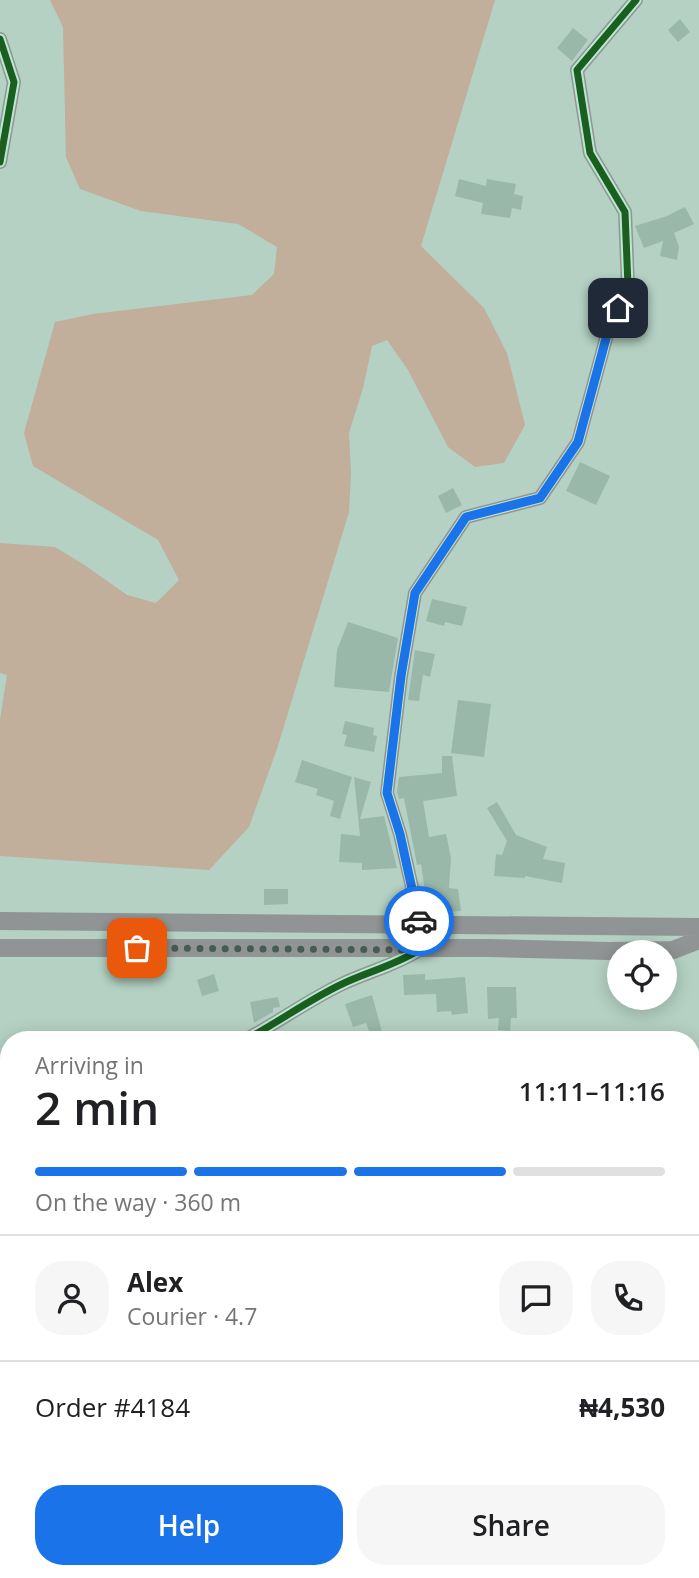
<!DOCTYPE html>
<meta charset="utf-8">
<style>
body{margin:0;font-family:"Open Sans",sans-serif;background:#f6f6f6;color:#202124;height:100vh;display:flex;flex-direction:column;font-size:26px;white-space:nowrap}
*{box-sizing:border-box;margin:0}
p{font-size:23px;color:#757577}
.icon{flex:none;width:38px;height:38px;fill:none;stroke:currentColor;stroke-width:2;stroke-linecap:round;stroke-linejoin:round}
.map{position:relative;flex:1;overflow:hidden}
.drawer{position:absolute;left:0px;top:1031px;width:700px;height:548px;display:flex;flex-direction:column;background:#fff;border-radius:28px 28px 0 0;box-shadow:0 4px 18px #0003}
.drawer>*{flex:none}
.controls{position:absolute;left:607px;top:940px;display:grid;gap:14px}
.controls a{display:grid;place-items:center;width:70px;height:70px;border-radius:50%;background:#fff;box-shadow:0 4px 18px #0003;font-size:35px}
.pin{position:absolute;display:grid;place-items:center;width:60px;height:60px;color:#fff;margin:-30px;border-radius:14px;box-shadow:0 4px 10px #0006}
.courier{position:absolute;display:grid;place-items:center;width:70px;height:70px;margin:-35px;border:5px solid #1a73e8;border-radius:50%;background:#fff;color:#222;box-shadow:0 2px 9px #0007}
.summary em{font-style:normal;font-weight:600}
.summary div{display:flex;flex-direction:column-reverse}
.summary{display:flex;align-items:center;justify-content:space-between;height:119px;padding:0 35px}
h1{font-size:46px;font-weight:600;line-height:52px}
.bar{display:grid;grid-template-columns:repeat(4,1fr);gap:10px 7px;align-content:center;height:84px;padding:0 35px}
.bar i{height:9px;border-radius:5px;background:#e0e0e0}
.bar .active{background:#1a73e8}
.bar p{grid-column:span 4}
.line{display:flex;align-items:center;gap:18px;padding:0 35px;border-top:2px solid #e0e0e0}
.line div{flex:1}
.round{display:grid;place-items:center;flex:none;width:74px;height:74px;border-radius:28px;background:#f6f6f6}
.action{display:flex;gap:14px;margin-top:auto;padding:14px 35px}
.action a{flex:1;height:80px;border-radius:28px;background:#1a73e8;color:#fff;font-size:28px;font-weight:600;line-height:80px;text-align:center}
.action a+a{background:#f6f6f6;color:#202124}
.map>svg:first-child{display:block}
</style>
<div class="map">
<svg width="699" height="1578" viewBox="0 0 699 1578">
<rect width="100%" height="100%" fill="#b4d1c3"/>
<path fill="#c1ae9b" d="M50,0H495L421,246L484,308L507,353L525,425L504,463L475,467L448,447L408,370L387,340L372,346L363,388L349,433L351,474L349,512L277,749L249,827L209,870L0,856V720L7,675L0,673V543L55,547L83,564L127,595L156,603L179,580L158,540L33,466L24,433L55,322L93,314L252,295L274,274L277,247L238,224L141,211L80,189L66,157L63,27Z"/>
<path fill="#9ab8aa" d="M680,19L690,32L678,42L668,30Z
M573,28L588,40L572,61L557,48Z
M459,179L486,186L487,179L516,184L514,194L523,196L521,210L512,208L510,218L481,214L483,203L455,196Z
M685,207L694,224L674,233L679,247L677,260L660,256L663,241L644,248L635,226L667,216Z
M580,462L610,476L596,505L566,491Z
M453,488L462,505L446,513L438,496Z
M432,599L467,607L462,626L445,622L444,626L426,621Z
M348,622L398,638L389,692L334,687L337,650Z
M415,650L435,654L430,677L423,675L419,701L408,700Z
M458,700L491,704L484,757L451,753Z
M345,721L374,728L373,735L377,736L374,752L344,746L347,735L342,734Z
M442,756H452L457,796L423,801L429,837L446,834L451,858L449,888L458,889L461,911L428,913L421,864L417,865L404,798L399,799L397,792L399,777L442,773Z
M302,760L352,777L340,819L330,816L334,801L316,795L318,789L295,782Z
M354,777L371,782L360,819L384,816L397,868L362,870V863L339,862L341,834L360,836Z
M497,802L516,835L547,847L543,859L565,863L562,883L525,876V878L494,876L496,854L502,855L507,841L487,808Z
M264,889H288V904L264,905Z
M214,974L219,991L202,996L197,980Z
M425,974V980L465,977L468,1013L452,1015L451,1011L437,1012L436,994L404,995L403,975Z
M487,987H516L517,1018H511L510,1031L498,1030L499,1018L488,1019Z
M372,995L382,1032L371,1036L366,1023L353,1027L345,1004Z
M278,997L280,1007L273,1008V1012L254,1023L250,1002Z"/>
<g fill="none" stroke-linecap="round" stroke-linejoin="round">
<path stroke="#979195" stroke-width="14" d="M0,39L14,82L0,162
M245,1040C277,1023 307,1001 340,985C366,972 394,966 419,950L420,923L400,834L387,793L401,676L415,593L466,517L540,498L578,442L608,331L628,286L625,212L590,153L577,70L636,0
M0,1403L9,1387
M691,1432L699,1418
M624,1578L628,1570"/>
<path stroke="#919494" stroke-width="18" d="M0,921L699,927
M0,948H488L609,951L673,950L699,940"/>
<g stroke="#b4ebd0" stroke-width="11">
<path id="cycleway" d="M0,39L14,82L0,162
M245,1040C277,1023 307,1001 340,985C366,972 394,966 419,950L420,923L400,834L387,793L401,676L415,593L466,517L540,498L578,442L608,331L628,286L625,212L590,153L577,70L636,0"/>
</g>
<use href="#cycleway" stroke="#1b5e20" stroke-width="7"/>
</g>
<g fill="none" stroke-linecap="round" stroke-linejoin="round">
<path stroke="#445c51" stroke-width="7" stroke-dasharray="0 12.6" d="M137,948L419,950V921"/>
<path stroke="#1a73e8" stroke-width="9" d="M419,921L400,834L387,793L401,676L415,593L466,517L540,498L578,442L608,331L618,308"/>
</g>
</svg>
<div class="controls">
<a><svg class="icon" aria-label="locate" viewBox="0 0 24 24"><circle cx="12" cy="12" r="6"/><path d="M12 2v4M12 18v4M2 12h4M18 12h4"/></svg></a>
</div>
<div class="pin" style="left:137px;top:948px;background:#ea580c"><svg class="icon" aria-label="bag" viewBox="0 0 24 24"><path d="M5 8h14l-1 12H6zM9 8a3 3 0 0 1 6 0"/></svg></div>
<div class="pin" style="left:618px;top:308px;background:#1f2937"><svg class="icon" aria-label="home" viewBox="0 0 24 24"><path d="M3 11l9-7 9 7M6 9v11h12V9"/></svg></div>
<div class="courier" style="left:419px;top:921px"><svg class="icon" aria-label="car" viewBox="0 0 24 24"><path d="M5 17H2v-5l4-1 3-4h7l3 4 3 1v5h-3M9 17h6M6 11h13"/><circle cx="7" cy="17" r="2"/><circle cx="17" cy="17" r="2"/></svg></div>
<section class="drawer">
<div class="summary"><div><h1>2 min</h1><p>Arriving in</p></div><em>11:11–11:16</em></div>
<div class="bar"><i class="active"></i><i class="active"></i><i class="active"></i><i></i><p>On the way · 360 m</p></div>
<div class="line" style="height:126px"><a class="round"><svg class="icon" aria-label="person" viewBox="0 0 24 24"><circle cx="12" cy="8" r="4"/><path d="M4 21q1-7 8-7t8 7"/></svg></a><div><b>Alex</b><p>Courier · 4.7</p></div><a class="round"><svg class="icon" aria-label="chat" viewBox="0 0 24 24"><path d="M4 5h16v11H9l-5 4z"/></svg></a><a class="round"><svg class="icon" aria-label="phone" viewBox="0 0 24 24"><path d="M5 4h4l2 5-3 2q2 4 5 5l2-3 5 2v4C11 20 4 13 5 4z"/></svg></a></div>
<div class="line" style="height:91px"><div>Order #4184</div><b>₦4,530</b></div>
<div class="action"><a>Help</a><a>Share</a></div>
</section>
</div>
